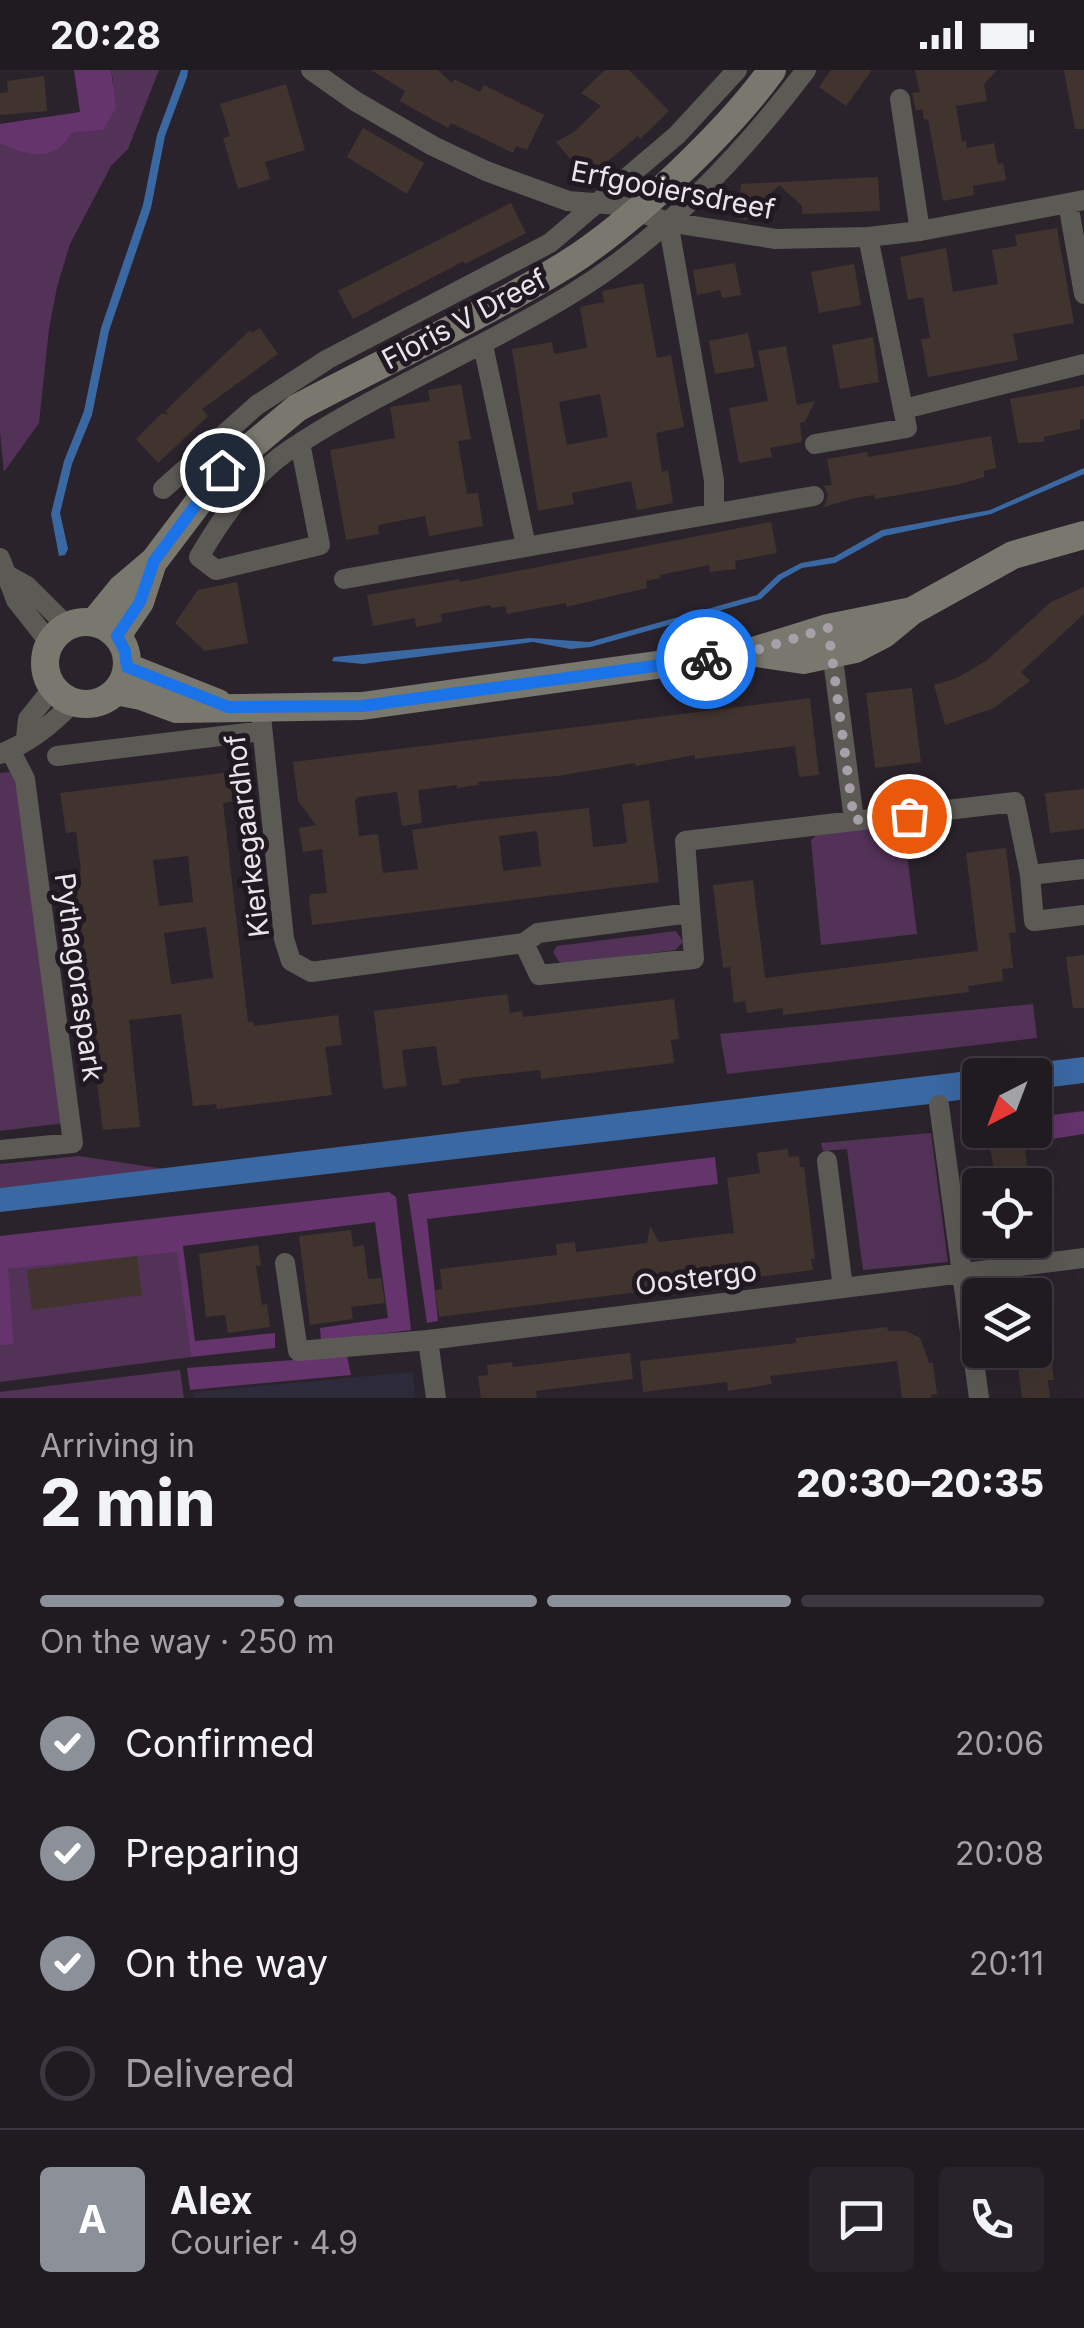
<!DOCTYPE html>
<meta charset="utf-8">
<style>
body{margin:0;font-family:Inter,sans-serif;background:#28232a;color:#f1f3f6;height:100vh;display:flex;flex-direction:column;font-size:38px;white-space:nowrap}
*{box-sizing:border-box;margin:0}
p{font-size:32px;color:#a2a1a5}
.icon{flex:none;width:55px;height:55px;fill:none;stroke:currentColor;stroke-width:2;stroke-linecap:round;stroke-linejoin:round}
.map{position:relative;height:1328px;overflow:hidden}
.sheet{display:flex;flex-direction:column;background:#201a21;flex:1}
.sheet>*{flex:none}
.needle{width:65px;rotate:222deg}
.fabs{position:absolute;left:962px;top:988px;display:grid;gap:20px}
.fabs a{display:grid;place-items:center;width:90px;height:90px;border-radius:10px;background:#201a21;box-shadow:0 10px 40px #0002,0 0 0 2px #3d383f;font-size:50px}
.pin{position:absolute;display:grid;place-items:center;width:85px;height:85px;color:#fff;margin:-42px;border:5px solid #fff;border-radius:50%;box-shadow:0 2px 10px #0007}
.courier{position:absolute;display:grid;place-items:center;width:100px;height:100px;margin:-50px;border:8px solid #1a73e8;border-radius:50%;background:#fff;color:#222;box-shadow:0 2px 12px #0007}
.overview em{font-style:normal;font-weight:800}
.overview div{display:flex;flex-direction:column-reverse}
.overview{display:flex;align-items:center;justify-content:space-between;height:170px;padding:0 40px}
h1{font-size:65px;font-weight:800;line-height:75px}
.bar{display:grid;grid-template-columns:repeat(4,1fr);gap:15px 10px;align-content:center;height:120px;padding:0 40px}
.bar i{height:12px;border-radius:8px;background:#3d383f}
.bar .active{background:#8c9099}
.bar p{grid-column:span 4}
.line{display:flex;align-items:center;gap:25px;padding:0 40px;border-top:2px solid #3d383f}
.line div{flex:1}
.round{display:grid;place-items:center;flex:none;width:105px;height:105px;border-radius:10px;background:#28232a}
ol{padding:0 40px;list-style:none}
li{display:flex;align-items:center;gap:30px;height:110px}
li p{margin-inline-start:auto}
li .icon{padding:10px;border-radius:50%;background:#8c9099;color:#fff;stroke-width:4}
li:last-child{color:#a2a1a5}
li i{width:55px;height:55px;border:5px solid #3d383f;border-radius:50%}
.status{display:flex;justify-content:space-between;align-items:center;height:70px;padding:0 50px;background:#201a21;direction:ltr}
.status svg{height:28px;fill:currentColor}
.map>svg:first-child{display:block}
</style>
<div class="status"><b>20:28</b><svg viewBox="0 0 49 12"><path d="M0 12V9h3v3zM5 12V6h3v6zM10 12V3h3v9zM15 12V0h3v12zM26 1h20v11H26zM47 4h2v5h-2z"/></svg></div>
<div class="map">
<svg width="1084" height="1328" viewBox="0 0 1084 1328">
<rect width="100%" height="100%" fill="#2b232c"/>
<path fill="#2d2b3b" d="M413,1302L415,1328H194L193,1322Z"/>
<path fill="#523257" d="M111,0H159L128,79L111,96L70,174L57,217L49,259L39,353L4,402L0,362V74C26,85 55,92 72,63L102,60L113,10Z
M17,701L64,1053L0,1061V703Z
M890,755L905,768L917,864L821,875L811,770L817,764Z
M676,861L683,872L675,880L569,894L559,892L553,882L557,876Z
M1033,934L1037,968L727,1004L720,964Z
M931,1063L948,1192L863,1200L847,1079L823,1081L821,1073Z
M79,1086L164,1099L0,1118V1094Z
M178,1181L191,1287L0,1312V1276L14,1274L7,1199Z
M180,1300L184,1328H0V1322Z"/>
<path fill="#65346d" d="M74,0H111L116,38L103,60L72,63C54,93 28,86 0,74V54L80,42Z
M1084,1041V1064L1032,1072L1030,1060H1035V1047Z
M715,1087L718,1114L427,1149L438,1251L427,1253L408,1124Z
M389,1122L396,1127L411,1260L321,1271L320,1258L388,1248L375,1152L183,1176L195,1271L275,1263V1278L191,1287L177,1182L8,1199L14,1274L0,1276V1166Z
M347,1286L351,1305L190,1320L187,1298Z"/>
<path fill="#3a68a3" d="M181,0H188L187,7L165,66L151,138L109,261L92,345L72,394L60,443L68,479L65,485L59,486L51,444L64,391L84,341L101,258L143,135L157,65Z
M1084,398V404L991,444L884,466L835,493L802,498L782,509L761,529L591,577L570,579L533,572L363,594L332,591L334,587L530,568L589,572L757,525L778,505L801,493L834,487L882,460L990,440Z
M1084,987V1013L1035,1019V1005H980V1027L938,1033L0,1142V1118Z"/>
<path fill="#41342f" fill-rule="evenodd" d="M371,0H438L452,13L454,9L480,22L484,15L544,45L527,80L516,76L513,83L451,53L448,58L400,31L405,21Z
M605,0H629L669,41L640,69L638,66L587,109L556,72L574,62L601,36L581,23Z
M831,0H872L846,36L819,17Z
M915,0H997L984,14L987,31L956,36L962,72L966,71L967,78L994,73L998,94L1003,93L1006,110L973,116L974,125L943,131L928,49L924,50L922,39L916,41L912,23L920,22Z
M1064,0H1084V59H1075Z
M44,6L47,41L0,45V23L8,22L7,11Z
M286,14L305,80L265,92L270,109L238,119L223,68L230,66L220,34Z
M363,58L424,93L407,124L347,87Z
M878,107L880,141L802,144V136L779,115L746,150L737,149L741,114Z
M511,133L526,163L465,194L464,191L353,249L338,221Z
M1057,158L1074,253L1013,264L1018,290L928,307L921,269L930,268L923,227L908,230L900,187L946,178L953,222L998,214L992,180L1017,176L1015,165Z
M735,193L741,225L722,228L720,220L697,225L693,200Z
M854,194L861,235L819,243L811,202Z
M643,213L657,288L671,285L684,357L656,363L662,402L668,400L673,433L637,440L631,411L572,423L574,434L538,441L512,279L552,272L554,284L587,278L580,237L604,232L602,221ZM600,324L608,367L567,375L559,332Z
M260,258L278,284L202,339L208,346L158,393L136,369L162,343L169,345L165,341L250,260L252,263Z
M748,263L755,297L715,304L709,271Z
M873,267L879,312L840,319L832,275Z
M786,276L797,335L815,331L805,352L800,353L802,372L770,378L772,387L739,393L729,338L768,331L758,281Z
M461,314L471,369L458,371L467,424L478,423L483,456L429,466L425,446L378,455L379,464L346,470L330,380L395,368L390,337L430,331L428,320Z
M1084,316V349L1080,350V359L1044,367V372L1018,373L1010,329Z
M991,366L996,398L984,401V407L956,415L875,429L874,425L855,428L824,437L828,425L824,416L832,415L827,389L867,382L868,387Z
M771,452L777,483L735,491L736,499L710,502L709,495L660,505V508L646,511L647,518L566,537V533L507,544L505,536L491,538L490,535L441,544L442,552L416,557L415,548L373,556L367,525L459,509L460,512Z
M237,512L248,573L205,581L175,553L198,520Z
M1084,517V544L1021,602L1030,611L994,638L945,655L934,615L957,608L986,591L1051,532Z
M912,618L921,692L875,698L866,623Z
M810,628L819,705L799,707L795,676L695,689V685L636,696L635,693L557,706L478,712V715L457,718V715L418,720L422,753L402,756L397,722L359,727L355,730L359,766L378,764L383,803L418,799L412,760L472,751L589,738L593,777L627,773L622,734L649,730L659,812L312,855L309,828L311,824L327,823L322,779L303,782L299,758L316,755L298,731L293,692ZM537,761L541,796L503,801L499,766Z
M231,702L235,731L223,733L248,952H253L254,956L338,945L342,975L325,977L332,1025L217,1039L216,1034L193,1036L181,944L129,950L140,1057L103,1060L70,802L81,801L76,762L66,763L60,723ZM188,786L193,832L159,836L153,790ZM206,857L213,908L171,914L164,863Z
M1084,719V759L1050,763L1045,723Z
M1006,778L1016,862L1009,863L1013,898L1002,899L1003,911L968,916L969,922L783,945V938L747,943L745,931L734,933L730,897L723,898L713,815L753,810L765,908L978,881L966,783Z
M1084,885V938H1073L1066,887Z
M507,924L510,943L522,941L523,947L674,929L679,969L671,970L674,993L541,1009L540,1000L459,1009L460,1013L442,1016L436,976L402,980L407,1016L383,1019L374,941Z
M1023,1065L1029,1110H1023L1024,1115H996L989,1069Z
M788,1079L789,1087L799,1086L800,1097H804L815,1189H811L813,1200L439,1247L435,1220L442,1219L440,1199L557,1185L556,1174L575,1172L576,1182L647,1173L650,1156L659,1172L734,1163L727,1108L760,1103L757,1083Z
M351,1160L353,1177L364,1175L368,1209L381,1208L385,1233L351,1237L353,1249L310,1255L299,1166Z
M258,1175L261,1195L256,1196L262,1235L267,1234L270,1257L228,1263L225,1245L206,1247L199,1184Z
M137,1186L142,1225L32,1240L27,1200Z
M1041,1207L1043,1225H1009L1008,1211Z
M887,1257L888,1261H906L920,1268L929,1293H933L937,1324L931,1325V1328H902L897,1291L770,1306L772,1314L728,1321L727,1312L643,1322L640,1291L796,1273V1268Z
M1016,1280H1050L1054,1310H1048L1050,1328H1022Z
M630,1283L633,1309L536,1321L537,1328H481L478,1306L488,1305L487,1295L512,1292L513,1297Z"/>
<g fill="none" stroke-linecap="round" stroke-linejoin="round">
<path stroke="#5b5a55" stroke-width="20" d="M311,0L355,31L433,76L486,101L568,131L618,135L668,152L776,169L868,167L920,161L1084,130
M900,29L920,161
M1068,133L1084,224
M668,152L714,410V442
M483,275L526,476
M904,339L1084,294
M300,373C386,318 481,279 568,226C661,170 741,86 806,0
M300,373L320,475L216,500L199,487C224,444 256,399 300,373Z
M815,374L907,358L868,167
M163,419L257,335L328,289L550,173L677,65L737,0
M0,488L16,530L50,573
M9,506L27,516L67,556
M344,509L814,426
M831,574L854,750
M260,636L284,869L291,891L311,902L524,873L538,863L690,843
M26,668L28,649L53,618
M0,684C29,673 52,655 73,632
M57,686L262,661
M1030,805L1034,851L1084,845
M524,873L539,905L694,889L685,771L1015,732L1030,805L1084,799
M939,1035L979,1328
M0,1080L73,1073L25,709L10,680
M285,1193L298,1281L428,1270L843,1218L827,1091
M843,1218L1084,1188
M428,1270L436,1328"/>
<path stroke="#79786f" stroke-width="28" d="M94,552L121,519L154,491L223,400L297,338C386,291 481,247 567,194C631,154 728,61 772,0
M45 593a41 41 0 1 1 82 0a41 41 0 1 1-82 0Z
M117,566L140,532L153,492
M756,583L803,590L855,579L884,564L912,541L1013,485L1084,465
M127,597L218,633
M116,621L141,626L176,639L362,636L750,582L828,558L912,541"/>
</g>
<g fill="none" stroke-linecap="round" stroke-linejoin="round">
<path stroke="#a7a0a8" stroke-width="10" stroke-dasharray="0 18" d="M706,589L750,582L828,558L854,750L909,746"/>
<path stroke="#1a73e8" stroke-width="12" d="M222,400L154,491L140,532L117,566L125,581L127,597L228,637L362,636L706,589"/>
</g>
<g text-anchor="middle" stroke-width="10" stroke-linejoin="round" paint-order="stroke">
<g font-size="28" fill="#eae4eb" stroke="#211922">
<text transform="translate(673 120) rotate(11)" y="10">Erfgooiersdreef</text>
<text transform="translate(464 249) rotate(-28)" y="10">Floris V Dreef</text>
<text transform="translate(247 766) rotate(-97)" y="10">Kierkegaardhof</text>
<text transform="translate(79 907) rotate(82)" y="10">Pythagoraspark</text>
<text transform="translate(696 1208) rotate(-7)" y="10">Oostergo</text>
</g>
</g>
</svg>
<div class="fabs">
<a><svg class="needle" viewBox="-14 -14 28 28"><path d="M0-13l5 13h-10z" fill="#e53935"/><path d="M0 13l5-13h-10z" fill="#a2a1a5"/></svg></a>
<a><svg class="icon" aria-label="locate" viewBox="0 0 24 24"><circle cx="12" cy="12" r="6"/><path d="M12 2v4M12 18v4M2 12h4M18 12h4"/></svg></a>
<a><svg class="icon" aria-label="layers" viewBox="0 0 24 24"><path d="M12 4l9 5-9 5-9-5zM3 14l9 5 9-5"/></svg></a>
</div>
<div class="pin" style="left:909px;top:746px;background:#ea580c"><svg class="icon" aria-label="bag" viewBox="0 0 24 24"><path d="M5 8h14l-1 12H6zM9 8a3 3 0 0 1 6 0"/></svg></div>
<div class="pin" style="left:222px;top:400px;background:#1f2937"><svg class="icon" aria-label="home" viewBox="0 0 24 24"><path d="M3 11l9-7 9 7M6 9v11h12V9"/></svg></div>
<div class="courier" style="left:706px;top:589px"><svg class="icon" aria-label="bike" viewBox="0 0 24 24"><circle cx="6" cy="16" r="4"/><circle cx="18" cy="16" r="4"/><path d="M6 16l4-8h5l3 8M10 8l3 8H6M13 5h3"/></svg></div>
</div>
<section class="sheet">
<div class="overview"><div><h1>2 min</h1><p>Arriving in</p></div><em>20:30–20:35</em></div>
<div class="bar"><i class="active"></i><i class="active"></i><i class="active"></i><i></i><p>On the way · 250 m</p></div>
<ol>
<li><svg class="icon" aria-label="check" viewBox="0 0 24 24"><path d="M5 12l5 5 9-10"/></svg>Confirmed<p>20:06</p></li>
<li><svg class="icon" aria-label="check" viewBox="0 0 24 24"><path d="M5 12l5 5 9-10"/></svg>Preparing<p>20:08</p></li>
<li><svg class="icon" aria-label="check" viewBox="0 0 24 24"><path d="M5 12l5 5 9-10"/></svg>On the way<p>20:11</p></li>
<li><i></i>Delivered</li>
</ol>
<div class="line" style="height:180px"><b class="round" style="background:#8c9099;color:#fff">A</b><div><b>Alex</b><p>Courier · 4.9</p></div><a class="round"><svg class="icon" aria-label="chat" viewBox="0 0 24 24"><path d="M4 5h16v11H9l-5 4z"/></svg></a><a class="round"><svg class="icon" aria-label="phone" viewBox="0 0 24 24"><path d="M5 4h4l2 5-3 2q2 4 5 5l2-3 5 2v4C11 20 4 13 5 4z"/></svg></a></div>
</section>
